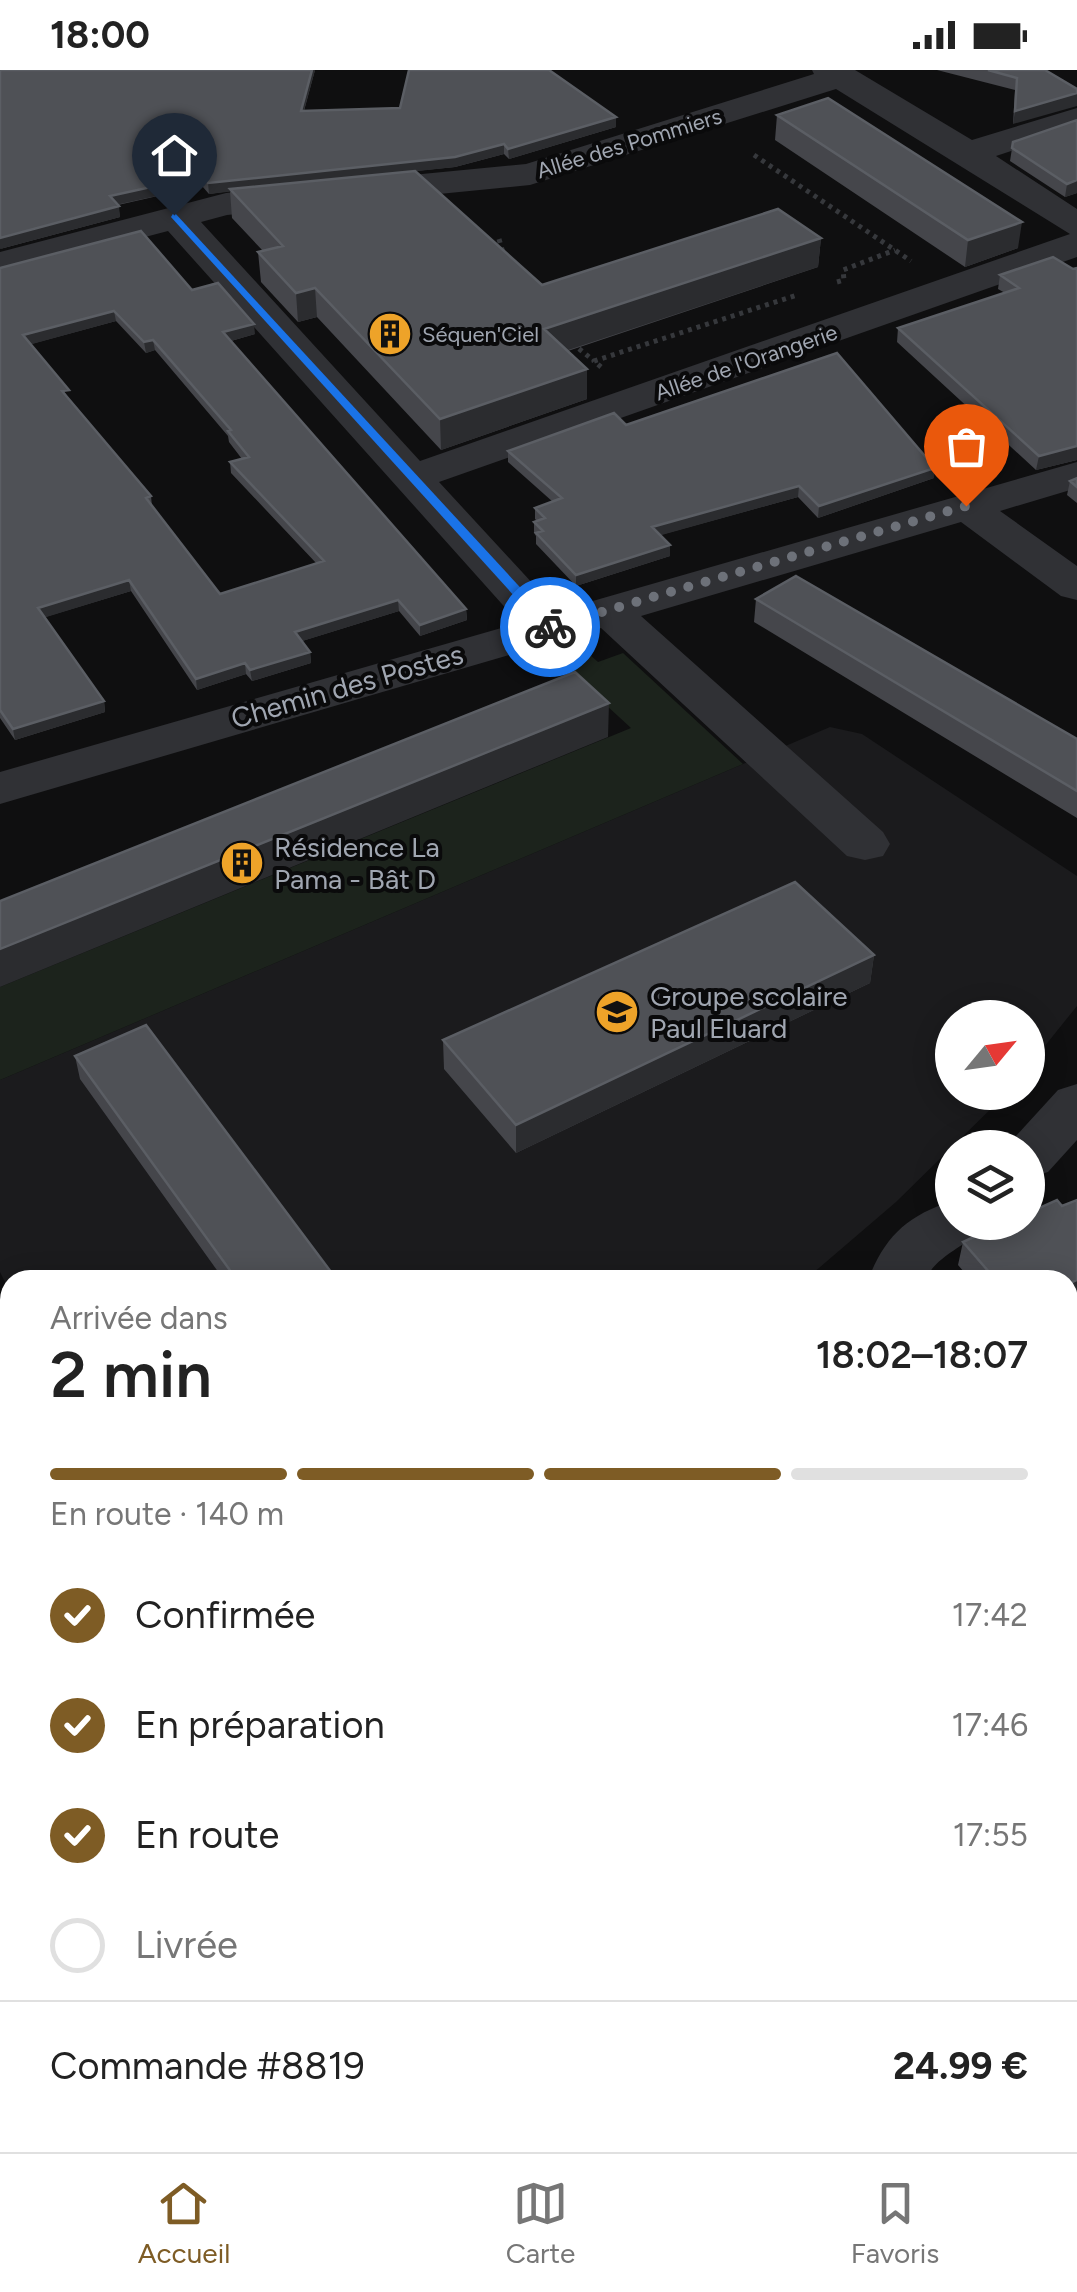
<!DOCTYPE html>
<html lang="fr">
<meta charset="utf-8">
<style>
body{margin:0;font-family:Figtree,sans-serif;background:#f6f6f6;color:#222;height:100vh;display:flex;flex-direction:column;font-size:38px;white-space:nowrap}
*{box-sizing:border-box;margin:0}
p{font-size:32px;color:#767676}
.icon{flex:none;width:55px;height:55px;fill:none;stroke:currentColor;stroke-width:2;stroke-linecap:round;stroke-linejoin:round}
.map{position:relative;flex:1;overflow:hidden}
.side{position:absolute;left:0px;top:1200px;width:1078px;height:882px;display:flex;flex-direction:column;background:#fff;border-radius:30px 30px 0 0;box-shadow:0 5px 25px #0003}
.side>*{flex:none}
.needle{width:65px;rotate:61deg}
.fabs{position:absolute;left:935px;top:930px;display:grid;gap:20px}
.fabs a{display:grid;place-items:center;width:110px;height:110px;border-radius:50%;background:#fff;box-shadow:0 5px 25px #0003;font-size:50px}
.pin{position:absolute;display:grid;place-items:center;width:85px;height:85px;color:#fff;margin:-102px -42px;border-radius:50% 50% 50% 0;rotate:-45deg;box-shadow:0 0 10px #0007}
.pin .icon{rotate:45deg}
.courier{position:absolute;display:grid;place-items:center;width:100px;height:100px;margin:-50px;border:8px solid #1a73e8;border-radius:50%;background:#fff;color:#222;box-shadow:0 2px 12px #0007}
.summary em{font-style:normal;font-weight:600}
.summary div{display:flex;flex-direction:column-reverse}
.summary{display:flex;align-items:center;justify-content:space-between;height:170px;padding:0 50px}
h1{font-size:65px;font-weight:600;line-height:75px}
.bar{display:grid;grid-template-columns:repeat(4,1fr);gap:15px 10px;align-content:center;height:120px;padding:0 50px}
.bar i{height:12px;border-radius:8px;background:#e0e0e0}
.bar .selected{background:#7e5c25}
.bar p{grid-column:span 4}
.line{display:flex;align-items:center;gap:25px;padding:0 50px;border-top:2px solid #e0e0e0}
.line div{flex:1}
ol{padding:0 50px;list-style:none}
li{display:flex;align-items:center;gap:30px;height:110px}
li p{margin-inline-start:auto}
li .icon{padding:10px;border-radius:50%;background:#7e5c25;color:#fff;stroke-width:4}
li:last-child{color:#767676}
li i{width:55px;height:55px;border:5px solid #e0e0e0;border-radius:50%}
.status{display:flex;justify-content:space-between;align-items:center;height:70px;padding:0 50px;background:#fff;direction:ltr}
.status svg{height:28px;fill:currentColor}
.menu{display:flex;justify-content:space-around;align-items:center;height:140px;border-top:2px solid #e0e0e0;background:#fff;font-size:28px;color:#767676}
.menu a{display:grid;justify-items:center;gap:5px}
.menu .selected{color:#7e5c25}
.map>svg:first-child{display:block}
</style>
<div class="status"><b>18:00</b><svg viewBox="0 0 49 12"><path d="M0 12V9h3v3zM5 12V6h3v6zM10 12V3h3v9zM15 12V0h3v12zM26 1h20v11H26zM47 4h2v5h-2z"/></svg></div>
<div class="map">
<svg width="1077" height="2082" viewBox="0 0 1077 2082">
<rect width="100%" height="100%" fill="#0f0f10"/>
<path fill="#1b1b1d" d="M830,657L862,664L1077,806V936L1028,997V948H952V1022L1007,1023L896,1132L805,1210H10V1222L0,1202V1010Z"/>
<path fill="#1c231c" d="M623,583L743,694L0,1010V917L631,658L569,601L581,584H589L598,592Z
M1077,1491V2082H815L808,2073L1068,2072V1498Z"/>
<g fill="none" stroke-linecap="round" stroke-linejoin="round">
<path stroke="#36383c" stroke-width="5" stroke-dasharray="4 5" stroke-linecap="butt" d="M754,85L911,191
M499,169L504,186
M837,212L844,210L843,200L895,180
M572,273L594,291
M601,297L594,291L797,225"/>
<path fill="#303135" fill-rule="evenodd" d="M812,0H855L972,70L1077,38V59L996,86L1077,139V187L439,412L558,541L1077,392V418L1000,441L1077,496V530L1061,526L961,452L641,546L883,762L890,774L883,786L865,790L847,786L601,558L0,734V702L519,553L168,161L0,205V182L226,123L526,94L814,4ZM836,19L1070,164L420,391L201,152L227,145L530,115Z
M1077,1014V1070L1048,1102L1028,1108V1078H1005L1058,1020Z
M952,1131V1152H984C970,1178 936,1183 926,1210H868C885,1166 907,1146 952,1131Z
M1077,1263V1312L1068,1315V1266Z"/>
</g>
<path fill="#45464b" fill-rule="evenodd" d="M315,0L304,41L616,47V57L509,89L504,84L455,97L415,101L542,215L821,168L818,197L568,281L587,329L441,380L317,247L298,252L261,212L258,182L263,181L232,148L230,121L209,124L202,116L118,135L120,147L0,179Z
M937,0H1045L1013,54L1015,20Z
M777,45L1018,178L965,197L775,70Z
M1077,50V123L1065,127L1010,91L1013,72Z
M0,198L192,220L255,264L231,271L466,539L467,550L420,566L399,541L302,571L310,582L311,593L252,611L246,604L197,620L131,521L45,547L104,631L105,642L15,670L0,648ZM116,251L146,283L155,280L228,366L229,372L242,389L230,392L231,403L317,494L220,524L152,436L151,426L70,330L31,274Z
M1077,198V390L1036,400L897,272L898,258L1005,223L998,219L1000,205Z
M626,355L934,408L818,448L798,427L660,465L670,486L576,516L536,474V466L534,463V452L537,451L535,449V438L553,432L508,392V381Z
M1077,408V433L1067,425L1070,411Z
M756,529L1077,669V748L754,552Z
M874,885L870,913L516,1083L444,999L443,970Z
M75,986L334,1206L335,1210H224L80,1009Z
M1077,1130V1230L1068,1234V1210H971L958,1195L963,1172Z"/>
<path fill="#2b2c2f" d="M312,0H315L301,51V41Z
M1077,23V36L1013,54L1015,41Z
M616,47V57L509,89L508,79Z
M504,74V84L455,97L209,124L208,113Z
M201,106L202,116L111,136L110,126Z
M1077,110V123L1065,127L1067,114Z
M119,136L120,147L0,179V168Z
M1022,152L1018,178L965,197L968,170Z
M821,168L818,197L544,288V259Z
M315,218L317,247L298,252L296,223Z
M114,241L116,251L25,276L23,265Z
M254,254L255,264L224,273L223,262Z
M153,270L155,280L146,283L144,272Z
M587,299V329L441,380L440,349Z
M1077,376V390L1036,400L1039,386Z
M935,398L934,408L818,448L819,436Z
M799,416L798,427L651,468L652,457Z
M670,475V486L576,516V505Z
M129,510L131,521L40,549L38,538Z
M398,530L399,541L296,573L295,562Z
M466,539L467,550L420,566V555Z
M310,582L311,593L252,611L250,600Z
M245,593L246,604L197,620L196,609Z
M104,631L105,642L15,670L13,659Z
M609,633L608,667L0,917V879Z
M874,885L870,913L516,1083V1055Z
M1077,1210V1230L1068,1234V1214Z"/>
<path fill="#4f5156" stroke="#5b5e64" stroke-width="2.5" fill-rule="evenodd" d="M0,0H312L301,41L400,38L409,0H549L616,47L508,79L504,74L455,87L208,113L201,106L110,126L119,136L0,168Z
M988,0H1045L1077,19V23L1015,41L1017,8Z
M828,28L1022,152L968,170L777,45Z
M1077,50V110L1067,114L1012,78L1013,72Z
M415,101L542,215L778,139L821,168L544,259L587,299L440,349L315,218L296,223L258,182L283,176L230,119Z
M141,161L192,220L218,213L254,254L223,262L466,539L420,555L398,530L295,562L310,582L250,600L245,593L196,609L129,510L38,538L104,631L13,659L0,640V198ZM114,241L144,272L153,270L231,360L228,361L249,387L230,392L324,491L220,524L146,428L151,426L62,321L69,320L23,265Z
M1053,187L1073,199L1077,198V376L1039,386L898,258L1019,218L1000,205Z
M837,283L935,398L819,436L799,416L652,457L670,475L576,505L536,463L543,461L534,452L545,448L535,438L562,428L508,381L614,343L626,355Z
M1077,408V417L1070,411Z
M796,506L1077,669V721L756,529Z
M575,602L609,633L0,879V831Z
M795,812L874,885L516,1055L443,970Z
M146,955L334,1206L325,1210H237L75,986Z
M1057,1130L1062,1136L1077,1130V1210L1068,1214V1210H996L963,1172L1006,1152H1028V1143Z"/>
<path fill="#1a73e8" d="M174,142L554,554V560H545L171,147Z"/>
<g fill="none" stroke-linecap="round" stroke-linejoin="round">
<path stroke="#6d7179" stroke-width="10" stroke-dasharray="0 18" d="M550,557L966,436"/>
</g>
<defs>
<g id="building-disc" transform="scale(2.25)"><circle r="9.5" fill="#eea329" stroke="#0a0a0b"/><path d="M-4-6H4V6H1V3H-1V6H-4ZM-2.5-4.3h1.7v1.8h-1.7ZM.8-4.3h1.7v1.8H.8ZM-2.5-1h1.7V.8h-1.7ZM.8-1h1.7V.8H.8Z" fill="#111"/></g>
<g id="school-disc" transform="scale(2.25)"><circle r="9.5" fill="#eea329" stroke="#0a0a0b"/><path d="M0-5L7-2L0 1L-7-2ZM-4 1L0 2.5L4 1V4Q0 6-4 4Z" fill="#111"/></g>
</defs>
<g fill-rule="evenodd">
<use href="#building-disc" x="390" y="264"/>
<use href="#building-disc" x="242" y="793"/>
<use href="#school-disc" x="617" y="942"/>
</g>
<g text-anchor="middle" stroke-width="8" stroke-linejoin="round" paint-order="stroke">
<g font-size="22" fill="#a0a6b1" stroke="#0a0a0b">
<text transform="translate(629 73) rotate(-17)" y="8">Allée des Pommiers</text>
<text transform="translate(746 292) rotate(-19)" y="8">Allée de l'Orangerie</text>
</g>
<g font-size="22" fill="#a0a6b1" stroke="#0a0a0b" text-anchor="start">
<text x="422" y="272">Séquen'Ciel</text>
</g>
<g font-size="28" fill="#a0a6b1" stroke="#0a0a0b">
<text transform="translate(347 616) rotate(-16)" y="10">Chemin des Postes</text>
</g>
<g font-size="28" fill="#a0a6b1" stroke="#0a0a0b" text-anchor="start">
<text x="274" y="787">Résidence La<tspan x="274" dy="32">Pama - Bât D</tspan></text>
<text x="650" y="936">Groupe scolaire<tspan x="650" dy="32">Paul Eluard</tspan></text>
</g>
</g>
</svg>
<div class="fabs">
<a><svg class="needle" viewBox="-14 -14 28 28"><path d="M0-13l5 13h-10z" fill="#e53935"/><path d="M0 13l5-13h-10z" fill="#767676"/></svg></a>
<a><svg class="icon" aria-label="layers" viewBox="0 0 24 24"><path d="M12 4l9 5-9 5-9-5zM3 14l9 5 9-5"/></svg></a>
</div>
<div class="pin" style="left:966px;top:436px;background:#ea580c"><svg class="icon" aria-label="bag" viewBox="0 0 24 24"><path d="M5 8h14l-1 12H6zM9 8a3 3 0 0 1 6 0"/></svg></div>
<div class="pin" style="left:174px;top:145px;background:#1f2937"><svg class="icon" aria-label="home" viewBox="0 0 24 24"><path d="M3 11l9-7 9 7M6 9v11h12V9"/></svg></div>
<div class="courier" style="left:550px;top:557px"><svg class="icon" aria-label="bike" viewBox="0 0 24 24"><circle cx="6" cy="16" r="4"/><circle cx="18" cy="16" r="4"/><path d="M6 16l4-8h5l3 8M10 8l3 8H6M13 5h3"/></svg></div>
<section class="side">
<div class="summary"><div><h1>2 min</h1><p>Arrivée dans</p></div><em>18:02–18:07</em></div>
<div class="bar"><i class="selected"></i><i class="selected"></i><i class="selected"></i><i></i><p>En route · 140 m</p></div>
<ol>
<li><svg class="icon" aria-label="check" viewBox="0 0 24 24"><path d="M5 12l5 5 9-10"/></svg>Confirmée<p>17:42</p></li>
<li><svg class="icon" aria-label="check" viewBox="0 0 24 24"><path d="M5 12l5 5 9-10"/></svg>En préparation<p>17:46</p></li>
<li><svg class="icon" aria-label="check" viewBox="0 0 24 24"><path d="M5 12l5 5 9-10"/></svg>En route<p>17:55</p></li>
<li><i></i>Livrée</li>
</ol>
<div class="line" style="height:130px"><div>Commande #8819</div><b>24.99 €</b></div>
</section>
</div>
<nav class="menu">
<a class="selected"><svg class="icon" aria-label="home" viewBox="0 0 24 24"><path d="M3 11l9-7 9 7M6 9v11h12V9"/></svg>Accueil</a>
<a><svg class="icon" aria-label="map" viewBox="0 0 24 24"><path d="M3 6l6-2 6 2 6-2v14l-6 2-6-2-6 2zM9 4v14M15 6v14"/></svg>Carte</a>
<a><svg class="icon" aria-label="saved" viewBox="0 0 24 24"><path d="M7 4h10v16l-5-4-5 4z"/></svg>Favoris</a>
</nav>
